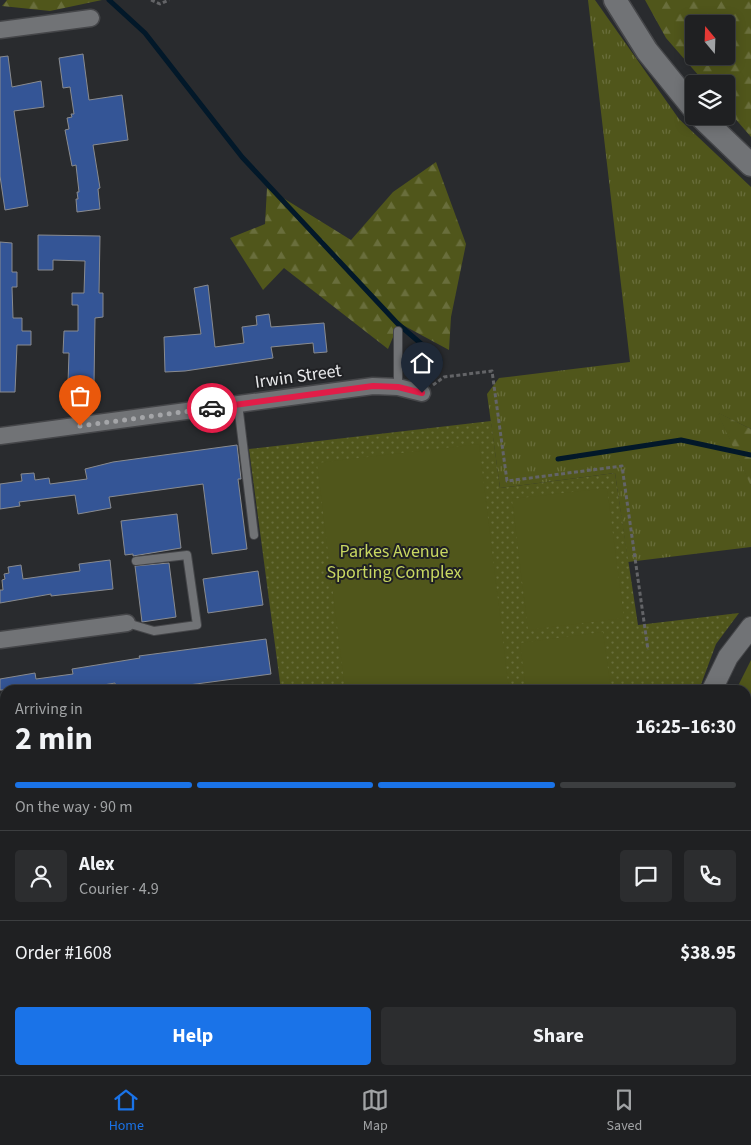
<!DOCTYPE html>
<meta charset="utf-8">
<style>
body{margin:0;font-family:"Source Sans 3",sans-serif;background:#2c2d2f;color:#f1f3f6;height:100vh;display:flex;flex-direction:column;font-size:19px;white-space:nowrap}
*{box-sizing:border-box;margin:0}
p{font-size:16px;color:#a1a3a5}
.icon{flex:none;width:28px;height:28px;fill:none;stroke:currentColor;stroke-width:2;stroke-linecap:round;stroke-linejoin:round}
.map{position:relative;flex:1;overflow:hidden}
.drawer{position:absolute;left:0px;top:685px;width:751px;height:390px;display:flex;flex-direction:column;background:#1f2022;border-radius:15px 15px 0 0;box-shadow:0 2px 12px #0003,0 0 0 1px #3c3e40}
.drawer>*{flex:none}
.needle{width:32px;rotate:341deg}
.tools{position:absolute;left:685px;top:15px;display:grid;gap:10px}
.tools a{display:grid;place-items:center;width:50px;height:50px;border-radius:5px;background:#1f2022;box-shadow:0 2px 12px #0003,0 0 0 1px #3c3e40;font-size:25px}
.pin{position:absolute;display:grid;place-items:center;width:42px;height:42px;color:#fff;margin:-51px -21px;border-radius:50% 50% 50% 0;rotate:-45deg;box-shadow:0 0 5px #0007}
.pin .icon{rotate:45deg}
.courier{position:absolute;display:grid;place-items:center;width:50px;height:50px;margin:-25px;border:4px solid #e11d48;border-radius:50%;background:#fff;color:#222;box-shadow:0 1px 6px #0007}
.overview em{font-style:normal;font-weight:700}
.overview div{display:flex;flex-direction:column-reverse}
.overview{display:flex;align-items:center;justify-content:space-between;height:85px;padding:0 15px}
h1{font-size:32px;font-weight:700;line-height:38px}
.bar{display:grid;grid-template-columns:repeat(4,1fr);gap:8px 5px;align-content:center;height:60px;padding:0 15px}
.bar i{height:6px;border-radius:4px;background:#3c3e40}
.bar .active{background:#1a73e8}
.bar p{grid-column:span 4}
.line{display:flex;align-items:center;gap:12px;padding:0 15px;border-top:1px solid #3c3e40}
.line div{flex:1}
.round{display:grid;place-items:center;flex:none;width:52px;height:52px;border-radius:5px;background:#2c2d2f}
.button{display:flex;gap:10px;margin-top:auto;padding:10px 15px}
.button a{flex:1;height:58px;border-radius:5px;background:#1a73e8;color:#fff;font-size:20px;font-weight:700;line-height:58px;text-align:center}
.button a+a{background:#2c2d2f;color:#f1f3f6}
.tabs{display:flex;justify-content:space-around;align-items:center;height:70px;border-top:1px solid #3c3e40;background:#1f2022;font-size:14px;color:#a1a3a5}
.tabs a{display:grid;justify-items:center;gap:2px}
.tabs .active{color:#1a73e8}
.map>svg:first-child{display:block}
</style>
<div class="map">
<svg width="751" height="1075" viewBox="0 0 751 1075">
<defs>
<pattern id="grass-tufts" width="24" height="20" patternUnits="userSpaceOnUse" patternTransform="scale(1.25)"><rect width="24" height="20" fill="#50561b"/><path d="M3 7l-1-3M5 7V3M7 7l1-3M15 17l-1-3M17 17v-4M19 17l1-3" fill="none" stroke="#696e3c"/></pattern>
<pattern id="forest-firs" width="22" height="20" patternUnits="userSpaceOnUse" patternTransform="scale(1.25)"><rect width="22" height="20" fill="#50561b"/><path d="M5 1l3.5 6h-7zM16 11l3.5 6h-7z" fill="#696e3c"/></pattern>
<pattern id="park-dots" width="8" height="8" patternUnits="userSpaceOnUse" patternTransform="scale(1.25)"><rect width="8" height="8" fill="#50561b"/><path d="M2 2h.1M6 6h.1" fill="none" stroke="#696e3c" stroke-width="1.8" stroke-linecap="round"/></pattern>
</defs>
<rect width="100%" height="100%" fill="#292b2e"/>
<path fill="url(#grass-tufts)" d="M588,0H595L679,119L751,187V429L718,413L751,485V547L628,562L615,473L500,488L487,394L499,378L630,362Z
M751,660V738H746V690H736Z"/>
<path fill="url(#forest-firs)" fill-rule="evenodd" d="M7,0H102L50,11L2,6Z
M645,0H751V137L726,108V84H706L666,38ZM694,24H726V56H694Z
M436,162L466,244L451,317L449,350L399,323L388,349L284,268L263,290L230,238L265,224L267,188L351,240L393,192Z
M717,412L751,429V485L750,484Z"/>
<path fill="url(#park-dots)" d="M491,421L500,488L615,473L638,625L739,613L716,644L699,690H281L249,449Z
M332,1070H715L716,1075H333Z"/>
<path fill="#50561b" d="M479,444L509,690H345L317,463Z
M607,488L624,618L528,630L512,499Z
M603,632L611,690H526L520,643Z
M406,1070H572V1075H407Z"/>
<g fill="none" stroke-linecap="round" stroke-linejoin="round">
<path stroke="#021829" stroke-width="5" d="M109,0L145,33L242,157L397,323L440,360
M558,459L681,440L751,455"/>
</g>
<path fill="#345596" stroke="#898b8f" d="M83,54L89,100L122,95L128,140L93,145L100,188L98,189L100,209L77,212L76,199H78L77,192H79L76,165L72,166L65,130L69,129L67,118L72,117L71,114H74L70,87L63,88L59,58Z
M8,56L12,87L41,81L44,107L14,111L28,206L5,210L0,176V57Z
M38,235L100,236L99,293H103V317L95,318L94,384L68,383L69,353H63L64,331H78V305H72V293H84L85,261L53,260V270H38Z
M0,242L12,243V272H17V287H12L13,318H22V331H31V345H17L15,392H0Z
M208,285L215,347L244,343L242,327L257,325L256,316L269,314L271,327L324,323L327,352L314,353L313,343L271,347L273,358L185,371L165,372L164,337L201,334L194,288Z
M237,445L241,479H238L247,549L212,554L203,484L109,497L111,508L78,514L75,495L19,502L20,506L0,509V484L22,481L21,474L34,473L35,480L49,478L50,484L87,479L85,469L113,462Z
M177,514L181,548L133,556V554L125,555L121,521Z
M110,560L113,589L51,596V594L0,603V590H3L2,580L5,579L4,574L9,573L8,567L21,565L23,579L80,571L79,564Z
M169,563L176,617L142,622L135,566Z
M258,571L263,605L208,613L203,579Z
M266,639L271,674L151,690H116L115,683L86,688V690H0V679L35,673L36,679L73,674L72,669L140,658L139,656Z"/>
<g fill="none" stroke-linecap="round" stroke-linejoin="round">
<g stroke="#454649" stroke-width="10">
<path id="service" d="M398,331V387
M238,404L254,535
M127,623L154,631L197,625L187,555L136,561
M153,1070V1075"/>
</g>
<g stroke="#454649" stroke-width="19">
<path id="minor" d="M0,30L91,18
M0,436L373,386L398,387L422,393
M0,640L127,623
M746,748L751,747
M0,844H5"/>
</g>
<g stroke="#454649" stroke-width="22">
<path id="tertiary" d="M712,690L728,657L751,627
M741,1070V1075"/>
</g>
<g stroke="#454649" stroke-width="25">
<path id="secondary" d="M615,0L647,51L694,109
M700,116L751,165"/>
</g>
<path stroke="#636467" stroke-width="3" stroke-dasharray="4 2.5" stroke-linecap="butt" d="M151,0L160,4L169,0
M433,385L444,377L492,371L507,481L622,466L648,650
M362,1070L363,1075"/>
<use href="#service" stroke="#717376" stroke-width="8"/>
<use href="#minor" stroke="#717376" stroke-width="16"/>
<use href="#tertiary" stroke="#717376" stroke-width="20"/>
<use href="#secondary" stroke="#717376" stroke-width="22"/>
</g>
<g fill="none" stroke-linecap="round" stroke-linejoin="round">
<path stroke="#a4a5a8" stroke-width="5" stroke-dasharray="0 9" d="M80,426L212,408"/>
<path stroke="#e11d48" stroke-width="6" d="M212,408L373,386L398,387L422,393"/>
</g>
<g text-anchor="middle" stroke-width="4" stroke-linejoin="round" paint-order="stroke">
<g font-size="18" fill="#e6e7e9" stroke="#202124">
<text transform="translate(298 376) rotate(-8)" y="6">Irwin Street</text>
</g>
<g font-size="18" fill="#c8d761" stroke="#202124">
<text x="394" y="557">Parkes Avenue<tspan x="394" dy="21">Sporting Complex</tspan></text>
</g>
</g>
</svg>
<div class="tools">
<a><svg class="needle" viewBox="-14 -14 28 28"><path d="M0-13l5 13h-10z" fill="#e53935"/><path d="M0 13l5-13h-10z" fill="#a1a3a5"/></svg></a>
<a><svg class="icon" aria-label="layers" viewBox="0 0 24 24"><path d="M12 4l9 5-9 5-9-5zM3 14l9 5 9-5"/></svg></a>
</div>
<div class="pin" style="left:80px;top:426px;background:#ea580c"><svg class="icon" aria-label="bag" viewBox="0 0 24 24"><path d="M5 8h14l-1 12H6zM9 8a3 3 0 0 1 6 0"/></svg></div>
<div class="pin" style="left:422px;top:393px;background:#1f2937"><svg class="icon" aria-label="home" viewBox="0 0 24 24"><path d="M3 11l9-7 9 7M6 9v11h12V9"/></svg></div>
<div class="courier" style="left:212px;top:408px"><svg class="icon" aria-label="car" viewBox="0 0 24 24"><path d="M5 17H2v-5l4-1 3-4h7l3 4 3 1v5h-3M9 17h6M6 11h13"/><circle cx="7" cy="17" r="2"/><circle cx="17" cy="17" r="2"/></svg></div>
<section class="drawer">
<div class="overview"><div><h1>2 min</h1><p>Arriving in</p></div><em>16:25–16:30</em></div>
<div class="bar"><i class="active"></i><i class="active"></i><i class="active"></i><i></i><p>On the way · 90 m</p></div>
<div class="line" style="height:90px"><a class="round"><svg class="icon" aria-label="person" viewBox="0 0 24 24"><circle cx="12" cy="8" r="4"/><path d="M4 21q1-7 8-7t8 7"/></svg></a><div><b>Alex</b><p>Courier · 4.9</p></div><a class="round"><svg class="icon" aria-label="chat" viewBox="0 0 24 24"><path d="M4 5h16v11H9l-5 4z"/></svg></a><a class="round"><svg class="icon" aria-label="phone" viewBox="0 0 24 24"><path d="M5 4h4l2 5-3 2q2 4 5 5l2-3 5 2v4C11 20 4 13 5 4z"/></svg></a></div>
<div class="line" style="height:65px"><div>Order #1608</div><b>$38.95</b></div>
<div class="button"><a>Help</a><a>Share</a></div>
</section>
</div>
<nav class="tabs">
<a class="active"><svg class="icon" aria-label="home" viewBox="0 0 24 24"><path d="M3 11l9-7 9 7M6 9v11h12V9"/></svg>Home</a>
<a><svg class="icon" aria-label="map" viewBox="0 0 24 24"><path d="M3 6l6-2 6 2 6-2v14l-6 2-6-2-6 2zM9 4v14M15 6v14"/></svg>Map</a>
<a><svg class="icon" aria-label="saved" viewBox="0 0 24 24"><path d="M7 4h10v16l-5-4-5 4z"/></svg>Saved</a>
</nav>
